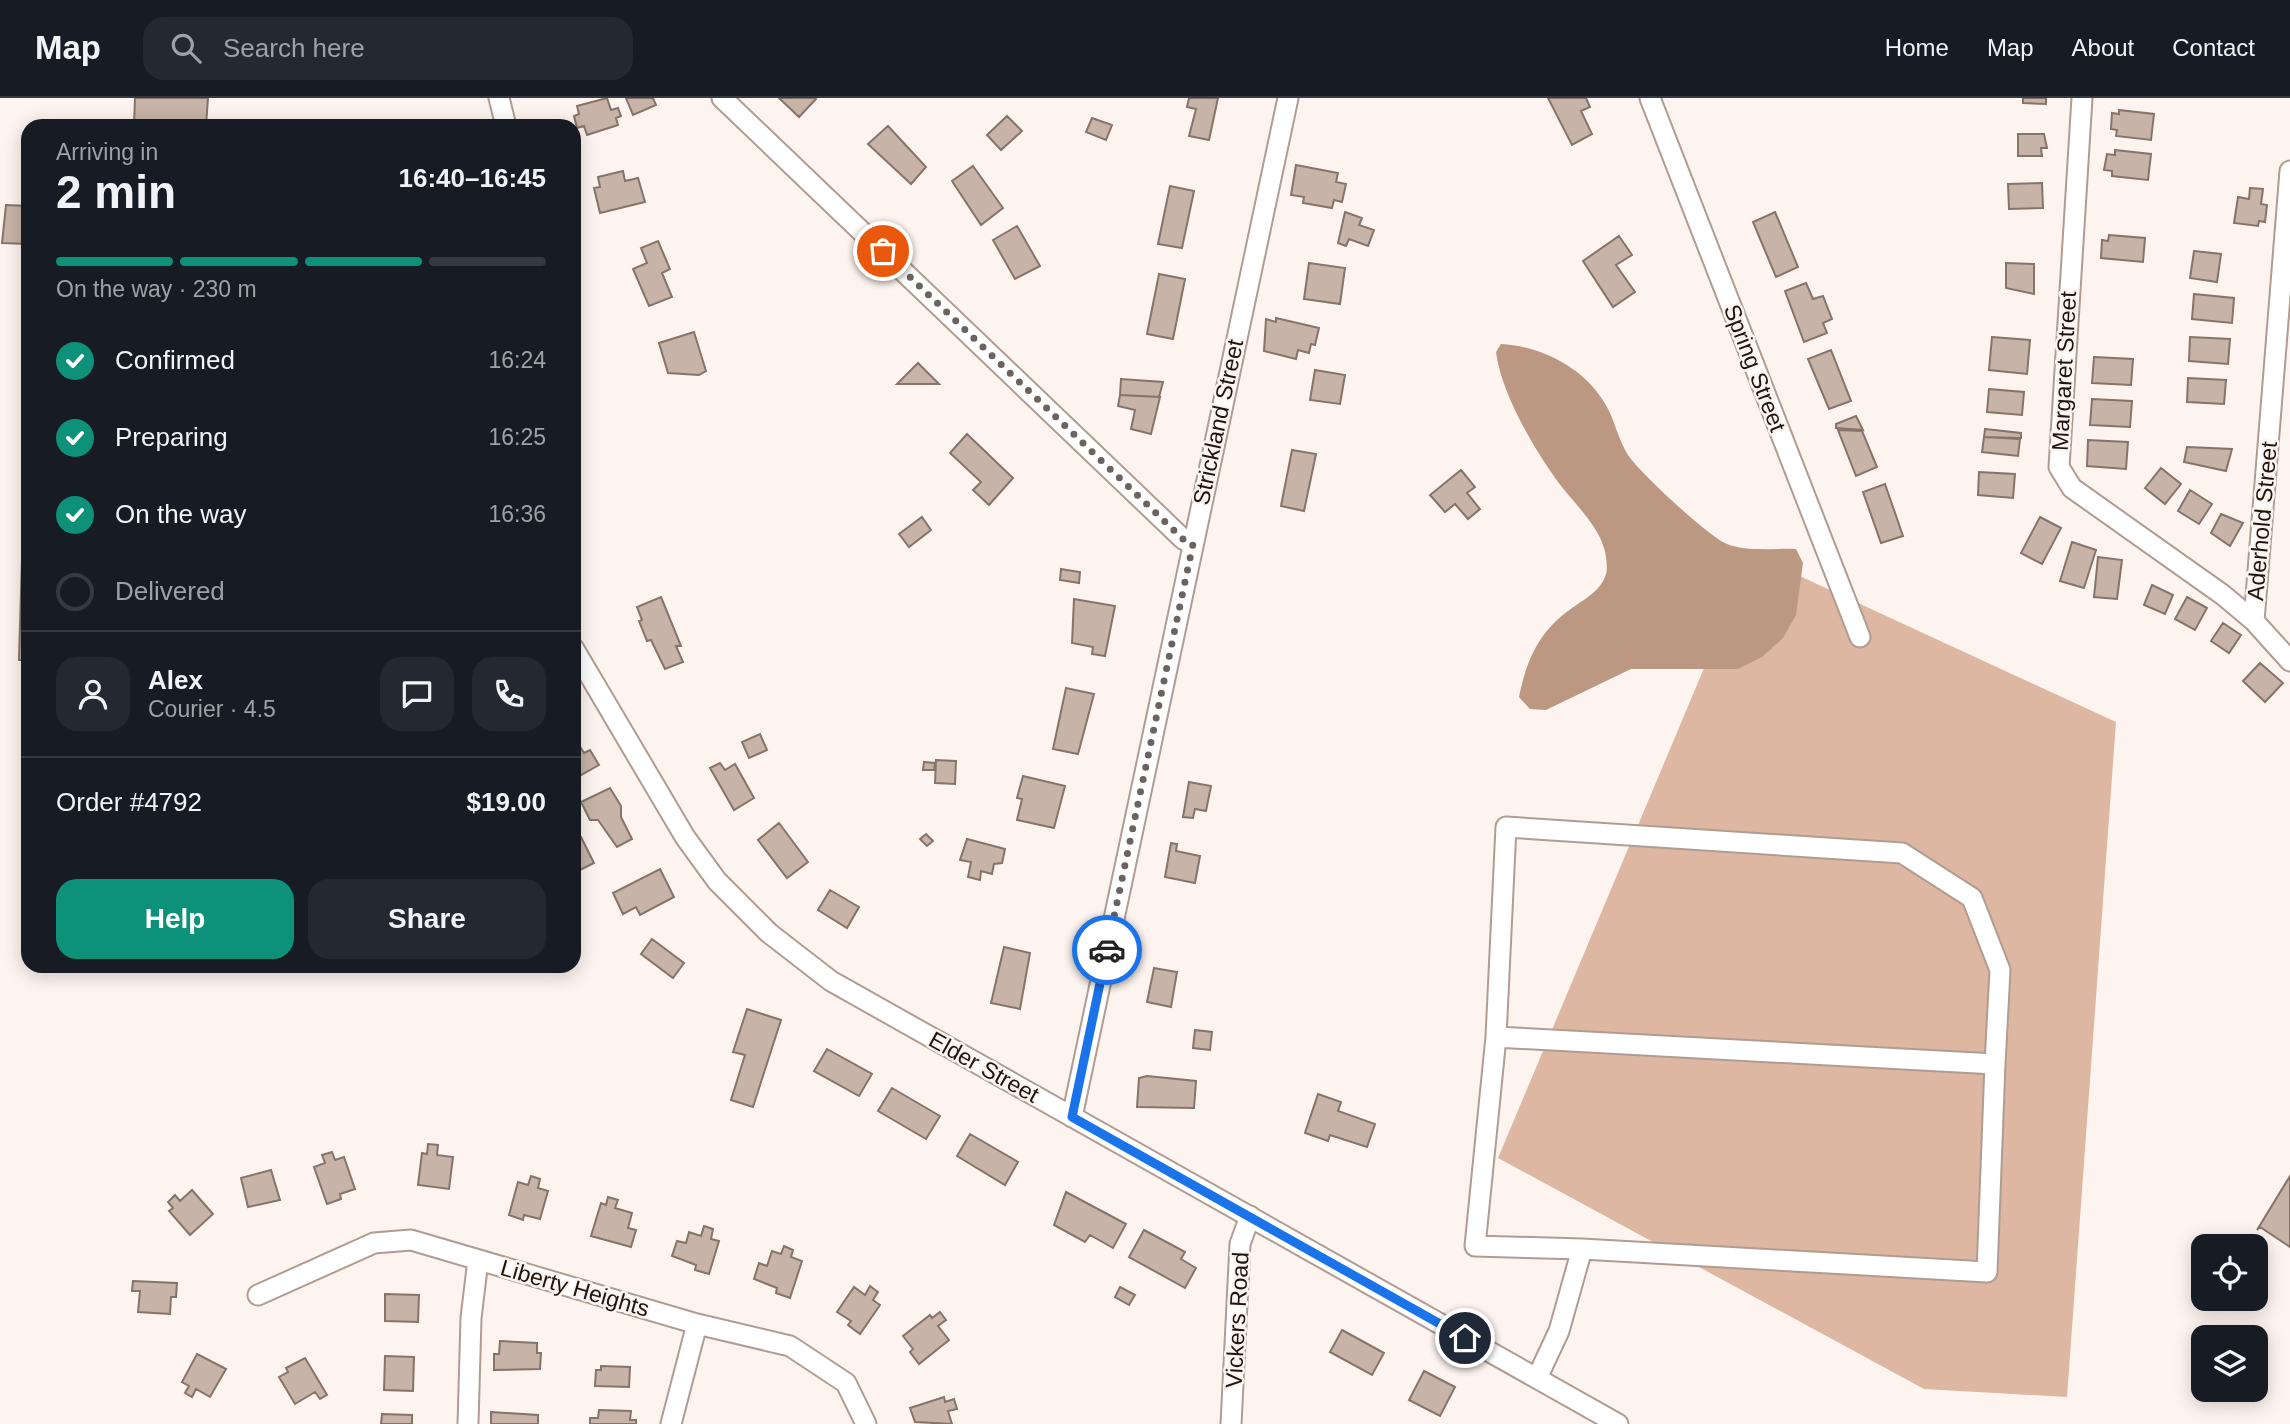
<!DOCTYPE html>
<meta charset="utf-8">
<style>
body{margin:0;font-family:Arial,sans-serif;background:#242831;color:#f1f3f6;height:100vh;display:flex;flex-direction:column;font-size:26px;white-space:nowrap}
*{box-sizing:border-box;margin:0}
p{font-size:23px;color:#9ea1a6}
.icon{flex:none;width:38px;height:38px;fill:none;stroke:currentColor;stroke-width:2;stroke-linecap:round;stroke-linejoin:round}
.map{position:relative;flex:1;overflow:hidden}
.panel{position:absolute;left:21px;top:21px;width:560px;height:854px;display:flex;flex-direction:column;background:#171b24;border-radius:21px;box-shadow:0 4px 18px #0003}
.panel>*{flex:none}
.fabs{position:absolute;left:2191px;top:1136px;display:grid;gap:14px}
.fabs a{display:grid;place-items:center;width:77px;height:77px;border-radius:14px;background:#171b24;box-shadow:0 4px 18px #0003;font-size:35px}
.pin{position:absolute;display:grid;place-items:center;width:60px;height:60px;color:#fff;margin:-30px;border:4px solid #fff;border-radius:50%;box-shadow:0 2px 7px #0007}
.courier{position:absolute;display:grid;place-items:center;width:70px;height:70px;margin:-35px;border:5px solid #1a73e8;border-radius:50%;background:#fff;color:#222;box-shadow:0 2px 9px #0007}
.head em{font-style:normal;font-weight:700}
.head div{display:flex;flex-direction:column-reverse}
.head{display:flex;align-items:center;justify-content:space-between;height:119px;padding:0 35px}
h1{font-size:46px;font-weight:700;line-height:52px}
.bar{display:grid;grid-template-columns:repeat(4,1fr);gap:10px 7px;align-content:center;height:84px;padding:0 35px}
.bar i{height:9px;border-radius:5px;background:#363941}
.bar .selected{background:#0e9179}
.bar p{grid-column:span 4}
.line{display:flex;align-items:center;gap:18px;padding:0 35px;border-top:2px solid #363941}
.line div{flex:1}
.round{display:grid;place-items:center;flex:none;width:74px;height:74px;border-radius:21px;background:#242831}
ol{padding:0 35px;list-style:none}
li{display:flex;align-items:center;gap:21px;height:77px}
li p{margin-inline-start:auto}
li .icon{padding:7px;border-radius:50%;background:#0e9179;color:#fff;stroke-width:4}
li:last-child{color:#9ea1a6}
li i{width:38px;height:38px;border:4px solid #363941;border-radius:50%}
.action{display:flex;gap:14px;margin-top:auto;padding:14px 35px}
.action a{flex:1;height:80px;border-radius:21px;background:#0e9179;color:#fff;font-size:28px;font-weight:700;line-height:80px;text-align:center}
.action a+a{background:#242831;color:#f1f3f6}
header{display:flex;align-items:center;gap:42px;box-sizing:border-box;height:98px;padding:0 35px;background:#171b24;border-bottom:2px solid #363941}
header strong{font-size:33px}
nav{display:flex;gap:38px;margin-inline-start:auto;font-size:24px}
.search{width:490px;height:63px;background:#242831;display:flex;align-items:center;gap:18px;box-sizing:border-box;padding:0 24px;border-radius:21px;color:#9ea1a6;font-size:26px}
.map>svg:first-child{display:block}
</style>
<header>
<strong>Map</strong>
<div class="search"><svg class="icon" aria-label="search" viewBox="0 0 24 24"><circle cx="10" cy="10" r="6"/><path d="M15 15l6 6"/></svg>Search here</div>
<nav><a>Home</a><a>Map</a><a>About</a><a>Contact</a></nav>
</header>
<div class="map">
<svg width="2290" height="1326" viewBox="0 0 2290 1326">
<rect width="100%" height="100%" fill="#fdf4ef"/>
<path fill="#ddb7a1" d="M1752,456L2116,624L2067,1299L1924,1291L1498,1060Z"/>
<path fill="#bc9782" d="M1501,246C1542,248 1587,271 1607,309C1615,324 1619,343 1628,357C1639,374 1709,439 1727,446C1746,454 1776,450 1796,451L1803,465L1796,517L1783,540L1762,559L1738,571H1631L1546,612L1530,611L1519,599C1526,564 1538,535 1568,513C1581,503 1601,494 1606,476C1608,471 1606,455 1604,450C1597,426 1573,404 1558,384C1534,351 1501,295 1496,254Z"/>
<path fill="#c7b3a8" stroke="#867469" stroke-width="2" d="M135,0H208L206,28H134Z
M607,0L611,12L618,10L621,18L616,20L618,27L587,37L584,28L577,30L574,18L579,16L577,8Z
M626,0H653L656,7L633,17Z
M779,0H815L816,1L799,19Z
M1189,0H1218L1209,42L1189,38L1196,11L1187,9Z
M1548,0H1586L1590,9L1581,13L1592,36L1572,47Z
M2023,0H2046V6L2023,5Z
M2119,12L2154,16L2151,42L2116,38L2117,32L2111,31L2112,15L2119,16Z
M1007,18L1022,33L1001,52L987,37Z
M1092,20L1112,27L1106,42L1086,34Z
M888,28L926,69L911,86L868,46Z
M2018,36H2044L2047,50H2041L2042,58H2018Z
M2115,52L2151,56L2148,82L2112,78V73L2104,72L2107,56L2115,57Z
M1296,67L1338,75L1336,84L1346,86L1342,104L1334,102L1332,110L1303,105L1304,99L1291,97Z
M973,68L1003,110L981,127L952,83Z
M623,73L625,83L638,80L645,104L600,115L594,90L600,89L598,79Z
M2042,85L2043,110L2009,111L2008,86Z
M1170,88L1194,93L1182,150L1158,146Z
M2250,90L2263,91L2261,106L2267,107L2265,124L2259,123L2258,128L2234,125L2238,99L2249,101Z
M6,107L28,108V146L2,145Z
M1345,114L1362,120L1359,127L1374,132L1368,148L1349,141L1346,148L1338,145Z
M1775,114L1798,169L1776,179L1753,124Z
M1017,128L1040,168L1015,181L993,142Z
M2109,137L2145,140L2143,164L2101,160L2102,142L2108,143Z
M1619,138L1632,157L1616,167L1635,194L1613,209L1583,163Z
M658,143L670,171L662,175L672,199L649,208L633,171L647,165L641,150Z
M2194,153L2221,156L2217,184L2190,180Z
M1309,165L1345,170L1340,206L1304,201Z
M2006,165L2034,166V196L2006,190Z
M1159,176L1185,181L1173,241L1147,236Z
M1806,185L1813,201L1823,198L1832,221L1823,225L1827,235L1804,244L1785,193Z
M2194,196L2234,200L2232,225L2192,221Z
M1276,220L1319,230L1315,247L1311,246L1309,255L1298,252L1296,261L1264,253L1266,221L1276,224Z
M694,234L706,273L699,277L668,275L659,245Z
M1992,239L2030,242L2027,276L1989,272Z
M2190,239L2230,241L2228,266L2189,263Z
M1831,252L1851,303L1829,311L1808,261Z
M2094,259L2133,261L2131,287L2092,285Z
M28,260V562H19Z
M918,265L939,286H897Z
M1315,272L1345,277L1340,306L1310,302Z
M2188,280L2226,282L2224,306L2187,304Z
M1121,281L1163,284L1159,299L1120,297Z
M1989,291L2024,294L2022,317L1987,314Z
M1120,297L1160,299L1151,336L1131,331L1135,312L1118,308Z
M2092,301L2132,303L2130,329L2090,327Z
M1856,318L1863,332L1836,330V326Z
M1985,331L2021,335V340L1984,339Z
M1838,332L1862,333L1877,369L1856,378Z
M967,336L1013,380L989,407L973,392L981,384L950,355Z
M1984,339L2020,341L2018,358L1982,354Z
M2088,342L2128,344L2126,371L2087,368Z
M2187,349L2232,351L2226,373L2184,364Z
M1292,352L1316,356L1304,413L1281,408Z
M2161,370L2181,386L2165,406L2145,390Z
M1461,372L1475,389L1467,395L1480,411L1468,421L1455,406L1445,414L1430,397Z
M1979,374L2015,376L2013,400L1978,397Z
M1885,386L1903,438L1881,445L1863,394Z
M2190,392L2212,406L2199,426L2178,413Z
M2221,416L2243,425L2230,448L2211,435Z
M922,419L931,432L909,449L899,436Z
M2040,419L2061,430L2042,466L2021,455Z
M2072,444L2096,452L2084,490L2060,483Z
M2098,459L2122,462L2117,501L2094,499Z
M1061,471L1080,474L1079,485L1060,482Z
M2152,487L2173,497L2165,516L2144,507Z
M661,499L681,548H676L683,564L665,571L651,542L647,543L639,523L642,522L637,509Z
M2187,499L2207,510L2195,532L2175,521Z
M1074,501L1115,508L1105,558L1092,556L1093,549L1072,545Z
M2223,525L2241,537L2229,555L2211,543Z
M2260,565L2283,585L2265,604L2243,583Z
M1066,590L1094,596L1078,656L1053,651Z
M760,636L767,652L749,660L742,644Z
M574,639L584,655L590,652L599,667L574,681Z
M936,662L956,663L955,686L935,685Z
M924,664L935,665L934,672H923Z
M720,665L725,672L735,666L754,700L734,712L710,670Z
M1023,678L1065,688L1054,730L1017,722L1022,701L1017,700Z
M1189,684L1211,688L1206,713L1195,711L1193,720L1183,719Z
M610,690L621,708V719L632,741L617,749L598,722H590L581,704Z
M779,725L808,764L787,780L758,742Z
M926,736L933,743L927,748L920,741Z
M581,739L594,765L576,774L574,742Z
M967,741L1005,751L1002,765L994,766L992,776L981,773L980,782L968,779L971,764L960,762Z
M1171,745L1177,746L1176,753L1200,758L1195,785L1165,779Z
M660,771L674,799L640,817L636,809L623,816L613,795Z
M830,792L859,809L847,830L818,812Z
M652,841L684,865L673,880L641,856Z
M1004,849L1030,855L1020,911L991,905Z
M1154,870L1177,874L1171,909L1147,904Z
M747,911L781,922L753,1009L731,1002L745,957L733,954Z
M1195,932L1212,934L1210,952L1193,950Z
M827,951L872,976L859,998L814,973Z
M1147,978L1196,983L1194,1010L1137,1009L1139,980Z
M892,990L940,1018L926,1041L878,1013Z
M1318,996L1341,1004L1338,1013L1375,1026L1367,1049L1330,1037L1328,1043L1305,1035Z
M970,1036L1018,1064L1005,1087L957,1058Z
M428,1046L438,1047L437,1057L453,1059L449,1091L418,1087L422,1055L427,1056Z
M332,1054L335,1062L344,1059L355,1091L340,1096L341,1101L327,1106L314,1069L325,1065L322,1057Z
M271,1072L280,1102L248,1109L241,1080Z
M531,1078L540,1081L538,1090L548,1093L540,1121L524,1117L523,1122L509,1117L518,1084L528,1087Z
M2290,1078V1149L2260,1129L2257,1132Z
M192,1092L213,1116L190,1137L169,1113L173,1110L168,1104L175,1097L180,1103Z
M1066,1094L1126,1126L1113,1150L1090,1137L1085,1144L1054,1127Z
M608,1099L618,1102L615,1110L632,1115L628,1130L636,1132L631,1149L591,1138L601,1105L606,1107Z
M704,1128L713,1131L711,1141L719,1143L709,1176L695,1172L696,1167L672,1158L677,1143L686,1145L689,1134L701,1138Z
M1144,1132L1185,1154L1181,1161L1196,1170L1185,1190L1129,1159Z
M784,1148L793,1152L791,1159L802,1163L790,1200L776,1195L777,1190L754,1181L759,1165L767,1168L772,1153L781,1156Z
M133,1183L177,1185L176,1199H171L170,1216L138,1214L140,1193H132Z
M870,1188L878,1194L873,1202L880,1207L860,1236L848,1227L851,1223L837,1214L854,1189L865,1197Z
M1120,1189L1135,1197L1129,1207L1115,1199Z
M385,1196L419,1197L418,1224L385,1223Z
M940,1214L946,1222L938,1228L949,1242L919,1266L910,1254L913,1251L903,1238L930,1217L932,1220Z
M1342,1232L1384,1255L1372,1277L1330,1254Z
M500,1243L537,1245V1255H541L540,1271L494,1272V1256H499Z
M197,1256L226,1271L210,1299L196,1291L192,1299L185,1295L189,1288L182,1284Z
M385,1258L414,1259L413,1293L384,1292Z
M305,1260L327,1297L320,1301L315,1294L295,1306L279,1279L288,1274L286,1270Z
M601,1268L630,1269L629,1289L595,1288L596,1272H601Z
M1424,1273L1455,1289L1440,1318L1409,1302Z
M944,1299L945,1304L954,1301L957,1311L948,1313L952,1326L915,1324L910,1310Z
M599,1312L631,1313L630,1322H636V1326H590V1320H598Z
M491,1314L538,1317V1326H491Z
M382,1316L412,1317V1326H381Z"/>
<g fill="none" stroke-linecap="round" stroke-linejoin="round">
<g stroke="#b09c91" stroke-width="23">
<path id="street" d="M499,0L506,28
M722,0L1183,441L1193,446
M1650,0L1860,539
M2082,0L2059,369L2072,390L2223,497L2254,523L2290,563
M2254,523L2290,73
M574,551L685,739L717,783L769,835L831,883L1618,1326
M1496,939L1995,966L1987,1174L1582,1151L1475,1148Z
M1496,939L1506,729L1902,755L1972,800L2000,872L1995,966
M1072,1019L1288,0
M258,1197L374,1145L411,1142L697,1226L790,1248L846,1285L866,1326
M1537,1280L1559,1233L1582,1151
M468,1326L471,1220L478,1162
M671,1326L697,1226
M1231,1326L1240,1146L1250,1118"/>
</g>
<use href="#street" stroke="#fff" stroke-width="19"/>
</g>
<g fill="none" stroke-linecap="round" stroke-linejoin="round">
<path stroke="#6b635f" stroke-width="7" stroke-dasharray="0 12.6" d="M883,153L1183,441L1193,446L1107,852"/>
<path stroke="#1a73e8" stroke-width="9" d="M1107,852L1072,1019L1465,1240"/>
</g>
<g text-anchor="middle" stroke-width="5" stroke-linejoin="round" paint-order="stroke">
<g font-size="23" fill="#1c1511" stroke="#fdf4ef">
<text transform="translate(1755 270) rotate(69)" y="8">Spring Street</text>
<text transform="translate(2064 273) rotate(-87)" y="8">Margaret Street</text>
<text transform="translate(1218 324) rotate(-78)" y="8">Strickland Street</text>
<text transform="translate(2262 423) rotate(-85)" y="8">Aderhold Street</text>
<text transform="translate(984 969) rotate(29)" y="8">Elder Street</text>
<text transform="translate(575 1190) rotate(16)" y="8">Liberty Heights</text>
<text transform="translate(1237 1222) rotate(-87)" y="8">Vickers Road</text>
</g>
</g>
</svg>
<div class="fabs">
<a><svg class="icon" aria-label="locate" viewBox="0 0 24 24"><circle cx="12" cy="12" r="6"/><path d="M12 2v4M12 18v4M2 12h4M18 12h4"/></svg></a>
<a><svg class="icon" aria-label="layers" viewBox="0 0 24 24"><path d="M12 4l9 5-9 5-9-5zM3 14l9 5 9-5"/></svg></a>
</div>
<div class="pin" style="left:883px;top:153px;background:#ea580c"><svg class="icon" aria-label="bag" viewBox="0 0 24 24"><path d="M5 8h14l-1 12H6zM9 8a3 3 0 0 1 6 0"/></svg></div>
<div class="pin" style="left:1465px;top:1240px;background:#1f2937"><svg class="icon" aria-label="home" viewBox="0 0 24 24"><path d="M3 11l9-7 9 7M6 9v11h12V9"/></svg></div>
<div class="courier" style="left:1107px;top:852px"><svg class="icon" aria-label="car" viewBox="0 0 24 24"><path d="M5 17H2v-5l4-1 3-4h7l3 4 3 1v5h-3M9 17h6M6 11h13"/><circle cx="7" cy="17" r="2"/><circle cx="17" cy="17" r="2"/></svg></div>
<section class="panel">
<div class="head"><div><h1>2 min</h1><p>Arriving in</p></div><em>16:40–16:45</em></div>
<div class="bar"><i class="selected"></i><i class="selected"></i><i class="selected"></i><i></i><p>On the way · 230 m</p></div>
<ol>
<li><svg class="icon" aria-label="check" viewBox="0 0 24 24"><path d="M5 12l5 5 9-10"/></svg>Confirmed<p>16:24</p></li>
<li><svg class="icon" aria-label="check" viewBox="0 0 24 24"><path d="M5 12l5 5 9-10"/></svg>Preparing<p>16:25</p></li>
<li><svg class="icon" aria-label="check" viewBox="0 0 24 24"><path d="M5 12l5 5 9-10"/></svg>On the way<p>16:36</p></li>
<li><i></i>Delivered</li>
</ol>
<div class="line" style="height:126px"><a class="round"><svg class="icon" aria-label="person" viewBox="0 0 24 24"><circle cx="12" cy="8" r="4"/><path d="M4 21q1-7 8-7t8 7"/></svg></a><div><b>Alex</b><p>Courier · 4.5</p></div><a class="round"><svg class="icon" aria-label="chat" viewBox="0 0 24 24"><path d="M4 5h16v11H9l-5 4z"/></svg></a><a class="round"><svg class="icon" aria-label="phone" viewBox="0 0 24 24"><path d="M5 4h4l2 5-3 2q2 4 5 5l2-3 5 2v4C11 20 4 13 5 4z"/></svg></a></div>
<div class="line" style="height:91px"><div>Order #4792</div><b>$19.00</b></div>
<div class="action"><a>Help</a><a>Share</a></div>
</section>
</div>
